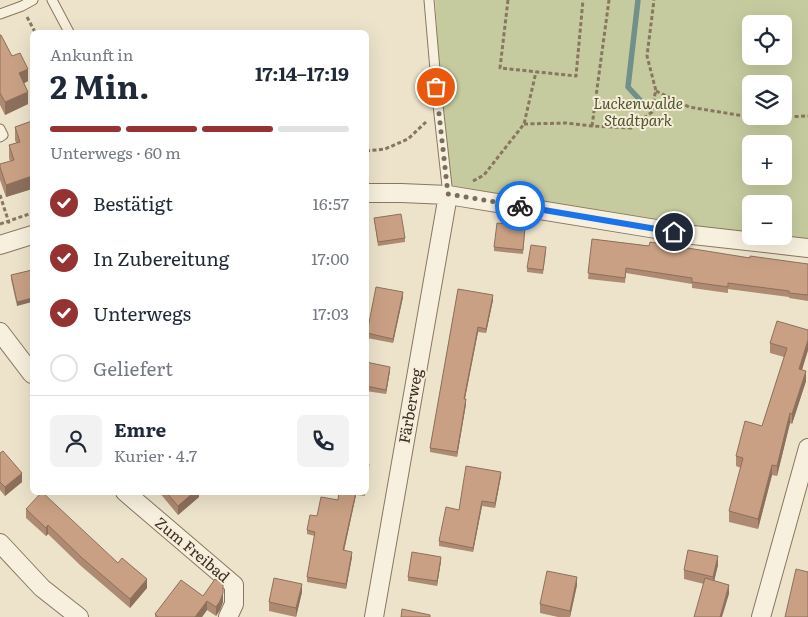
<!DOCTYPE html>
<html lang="de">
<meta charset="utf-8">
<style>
body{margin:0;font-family:Literata,serif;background:#f2f2f3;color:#1f2937;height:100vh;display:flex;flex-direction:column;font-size:19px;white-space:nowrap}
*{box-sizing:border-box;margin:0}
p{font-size:16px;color:#747a83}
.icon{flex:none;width:28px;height:28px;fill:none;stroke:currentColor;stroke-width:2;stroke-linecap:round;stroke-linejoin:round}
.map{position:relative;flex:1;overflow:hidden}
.drawer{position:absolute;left:30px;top:30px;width:339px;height:465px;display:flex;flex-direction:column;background:#fff;border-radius:8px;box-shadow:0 5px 20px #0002}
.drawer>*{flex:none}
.tools{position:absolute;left:742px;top:15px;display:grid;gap:10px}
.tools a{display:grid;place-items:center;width:50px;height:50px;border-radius:8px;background:#fff;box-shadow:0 5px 20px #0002;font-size:25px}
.pin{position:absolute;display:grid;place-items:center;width:42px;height:42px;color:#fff;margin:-21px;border:2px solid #fff;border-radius:50%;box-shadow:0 1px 5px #0007}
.courier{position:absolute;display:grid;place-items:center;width:50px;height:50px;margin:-25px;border:4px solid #1a73e8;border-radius:50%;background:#fff;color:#222;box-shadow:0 1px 6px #0007}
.head em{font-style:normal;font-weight:700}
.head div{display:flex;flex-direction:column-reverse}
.head{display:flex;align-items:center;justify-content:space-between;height:85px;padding:0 20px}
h1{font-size:32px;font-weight:700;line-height:38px}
.bar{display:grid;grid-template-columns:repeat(4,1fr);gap:8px 5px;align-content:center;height:60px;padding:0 20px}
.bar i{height:6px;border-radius:4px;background:#e0e1e3}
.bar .on{background:#953232}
.bar p{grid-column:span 4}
.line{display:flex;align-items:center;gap:12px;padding:0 20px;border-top:1px solid #e0e1e3}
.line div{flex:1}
.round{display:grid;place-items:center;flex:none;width:52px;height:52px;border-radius:8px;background:#f2f2f3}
ol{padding:0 20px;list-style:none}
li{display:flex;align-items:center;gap:15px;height:55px}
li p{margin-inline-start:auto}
li .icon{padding:5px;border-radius:50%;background:#953232;color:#fff;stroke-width:4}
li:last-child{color:#747a83}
li i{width:28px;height:28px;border:2px solid #e0e1e3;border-radius:50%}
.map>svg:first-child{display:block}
</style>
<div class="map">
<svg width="808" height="617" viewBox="0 0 808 617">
<rect width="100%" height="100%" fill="#ede3cb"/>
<path fill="#c6cb9f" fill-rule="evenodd" d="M435,0H808V249L448,195ZM751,24H784V56H751ZM751,84H784V116H751ZM751,144H784V176H751ZM751,204H784V236H751Z"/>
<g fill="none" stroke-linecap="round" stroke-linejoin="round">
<path stroke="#719089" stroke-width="5.5" d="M638,0L628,87L640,100"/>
<g stroke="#89765f" stroke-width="11">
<path id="service" d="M52,0L69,32
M429,0L438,105L448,195
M0,14L22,6L33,0
M0,129L3,135L0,137"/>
</g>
<g stroke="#89765f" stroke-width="20">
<path id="minor" d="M366,193H401L448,195L693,235L808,248
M0,245L32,235
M0,332L32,374
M125,492L234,585V604L228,617
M0,543L42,588L79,617
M374,617L448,195
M761,617L808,448"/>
</g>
<path stroke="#89765f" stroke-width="3" stroke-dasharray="4 2.5" stroke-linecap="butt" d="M508,0L500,68L576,76L583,0
M27,17L35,32
M656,91L689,107L744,116L784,117L808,116
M524,124L566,123L592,126L631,128L652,112L655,94L656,91L647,56L654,0
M592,126L609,0
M366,151L385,149L408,139L426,122
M473,181L484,175L524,124L536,72
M0,195L10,226
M0,224L32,213"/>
<use href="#service" stroke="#f8f0de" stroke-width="9"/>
<use href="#minor" stroke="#f8f0de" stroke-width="18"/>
</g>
<path fill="#ad8a71" d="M0,35L12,56L28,81L24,83L28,104L5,115L0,105Z
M32,121V189L6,197L0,180V164L10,161L9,158V145L16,143L15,140V127Z
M374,218L405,238V242L378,246Z
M525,231L523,254L494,251V247Z
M592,239L750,258L808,264V301L789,298V297L728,289V293L692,288V284L626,273L625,283L588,279Z
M546,252L543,274L527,272V268Z
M32,270L17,306L11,279V275Z
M458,289L493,300L486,333L478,332L465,399L466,404L457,457L430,452V448Z
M403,297L393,343L367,338V333Z
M808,330V350L802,370L806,381L792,424L790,423L777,476L772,475L758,529L729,522V511L741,468L736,466V456L762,426L784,357L770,353V343Z
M366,362L390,371L386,394L366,391Z
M0,453L22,482L5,496L0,490Z
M501,476L495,508L482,506L473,552L439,546V541L459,510Z
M159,492H199V497L178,515Z
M339,492H365V496L356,495L344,551L352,557L346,589L307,582V577L315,536L307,534V530L317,516L338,500Z
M26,509L118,563L147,588L130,608L81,566L48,534L46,536L26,518Z
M441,561L437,586L408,581V577Z
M718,565L714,580L729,594L704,584L684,579V570Z
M577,585L570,617H558L540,613V604Z
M302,592L296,617L269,611V602Z
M203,596L223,602L220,610L216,616L207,610L202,617H155V614Z"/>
<path fill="#8d705c" d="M28,69V81L19,86V73Z
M28,92V104L5,115V102Z
M32,176V189L6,197V185Z
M403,292V297L393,343V339Z
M493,295V300L486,333V329Z
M32,298V302L17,306V302Z
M478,327V332L464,403V399Z
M808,340V350L799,379V369Z
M390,367V371L386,394V390Z
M806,371V381L792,424V414Z
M466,399V404L457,457V452Z
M790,413V423L777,476V466Z
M772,465V475L758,529V519Z
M501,472V476L495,508V503Z
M22,473V482L5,496V487Z
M194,492H199V497L178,515V506Z
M356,492V495L343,555V550Z
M482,501V506L473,552V548Z
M48,525V534L46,536V528Z
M352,552V557L346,589V584Z
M718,556V565L713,586V577Z
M441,557V561L437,586V581Z
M577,577V585L570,617V611Z
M147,579V588L130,608V599Z
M302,584V592L296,617V608Z
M729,585V594L722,617H720Z
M223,593V602L220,610L216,616V607Z
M207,601V610L202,617H195Z"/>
<path fill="#c9a083" stroke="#8d705c" d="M0,35H1L12,56L20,53L28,69L19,73L28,92L5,102L0,93Z
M32,121V176L6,185L0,167V164L14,160L9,145L20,142L15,127Z
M401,214L405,238L378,242L374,218Z
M497,223L525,226L523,250L494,247Z
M592,239L649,246L650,242L750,258V256L808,264V295L789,293V291L728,283V287L692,282V278L626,268L625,278L588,273Z
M531,245L546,247L543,270L527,268Z
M32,270V298L17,302L11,275Z
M376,287L403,292L393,339L367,333Z
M458,289L493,295L486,329L478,327L464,399H466L457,452L430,448Z
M777,321L808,330V340L799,369L806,371L792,414L790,413L777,466L772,465L758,519L729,511L743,458L736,456L745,421L762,426L787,348L770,343Z
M366,362L390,367L386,390L366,386Z
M3,451L22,473L5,487L0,482V453Z
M366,463L369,464L366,482Z
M466,466L501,472L495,503L482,501L473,548L439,541L446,507L459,510Z
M42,492L118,563L122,558L147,579L130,599L81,557L48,525L46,528L26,509Z
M166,492H194L178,506Z
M339,492H356L343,550L352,552L346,584L307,577L315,532L307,530L310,515L317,516L321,497L338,500Z
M688,550L718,556L713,577L684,570Z
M412,552L441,557L437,581L408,577Z
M796,569L808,572V617H785Z
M547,571L577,577L570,611L540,604Z
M274,578L302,584L296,608L269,602Z
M705,578L729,585L720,617H694Z
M215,579L223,584V593L220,601L216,607L207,601L195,617H158L155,614L181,580L203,596Z
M402,609L430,615V617H401Z"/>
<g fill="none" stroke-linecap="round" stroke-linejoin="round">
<path stroke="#796d5d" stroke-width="5" stroke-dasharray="0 9" d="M436,87L448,194L520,206"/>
<path stroke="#1a73e8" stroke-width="6" d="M520,206L674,232"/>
</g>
<g text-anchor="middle" stroke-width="4" stroke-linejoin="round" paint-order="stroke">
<g font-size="15" font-style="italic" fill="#4b562a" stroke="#f5edda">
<text x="638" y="109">Luckenwalde<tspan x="638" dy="17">Stadtpark</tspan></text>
</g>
<g font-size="15" fill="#3b2e22" stroke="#f5edda">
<text transform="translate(411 406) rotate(-80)" y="5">Färberweg</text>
<text transform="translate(192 550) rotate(40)" y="5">Zum Freibad</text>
</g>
</g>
</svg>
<div class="tools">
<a><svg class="icon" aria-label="locate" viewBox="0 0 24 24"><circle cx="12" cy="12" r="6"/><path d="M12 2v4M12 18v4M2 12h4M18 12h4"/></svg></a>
<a><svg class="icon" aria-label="layers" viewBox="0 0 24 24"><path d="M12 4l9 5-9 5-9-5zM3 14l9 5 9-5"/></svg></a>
<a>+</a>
<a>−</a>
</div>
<div class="pin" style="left:436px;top:87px;background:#ea580c"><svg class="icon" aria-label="bag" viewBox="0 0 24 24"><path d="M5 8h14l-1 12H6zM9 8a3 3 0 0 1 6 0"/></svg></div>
<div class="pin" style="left:674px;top:232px;background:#1f2937"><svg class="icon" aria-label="home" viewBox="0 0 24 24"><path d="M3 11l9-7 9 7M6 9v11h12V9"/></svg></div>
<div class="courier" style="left:520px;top:206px"><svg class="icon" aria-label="bike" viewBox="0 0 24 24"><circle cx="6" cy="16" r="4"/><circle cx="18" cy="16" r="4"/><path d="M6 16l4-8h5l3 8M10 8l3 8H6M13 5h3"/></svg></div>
<section class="drawer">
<div class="head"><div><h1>2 Min.</h1><p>Ankunft in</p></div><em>17:14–17:19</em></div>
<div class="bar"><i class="on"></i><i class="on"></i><i class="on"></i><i></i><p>Unterwegs · 60 m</p></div>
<ol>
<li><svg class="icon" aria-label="check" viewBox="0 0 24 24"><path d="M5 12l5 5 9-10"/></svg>Bestätigt<p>16:57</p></li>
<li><svg class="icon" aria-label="check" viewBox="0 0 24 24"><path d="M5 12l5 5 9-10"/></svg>In Zubereitung<p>17:00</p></li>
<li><svg class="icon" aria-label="check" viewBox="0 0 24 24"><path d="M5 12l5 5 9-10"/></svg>Unterwegs<p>17:03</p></li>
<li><i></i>Geliefert</li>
</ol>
<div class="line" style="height:90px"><a class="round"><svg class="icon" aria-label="person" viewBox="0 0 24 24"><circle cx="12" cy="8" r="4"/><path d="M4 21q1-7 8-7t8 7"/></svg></a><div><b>Emre</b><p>Kurier · 4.7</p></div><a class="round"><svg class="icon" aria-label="phone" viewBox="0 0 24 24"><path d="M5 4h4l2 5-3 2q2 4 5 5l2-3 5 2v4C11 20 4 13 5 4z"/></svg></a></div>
</section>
</div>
